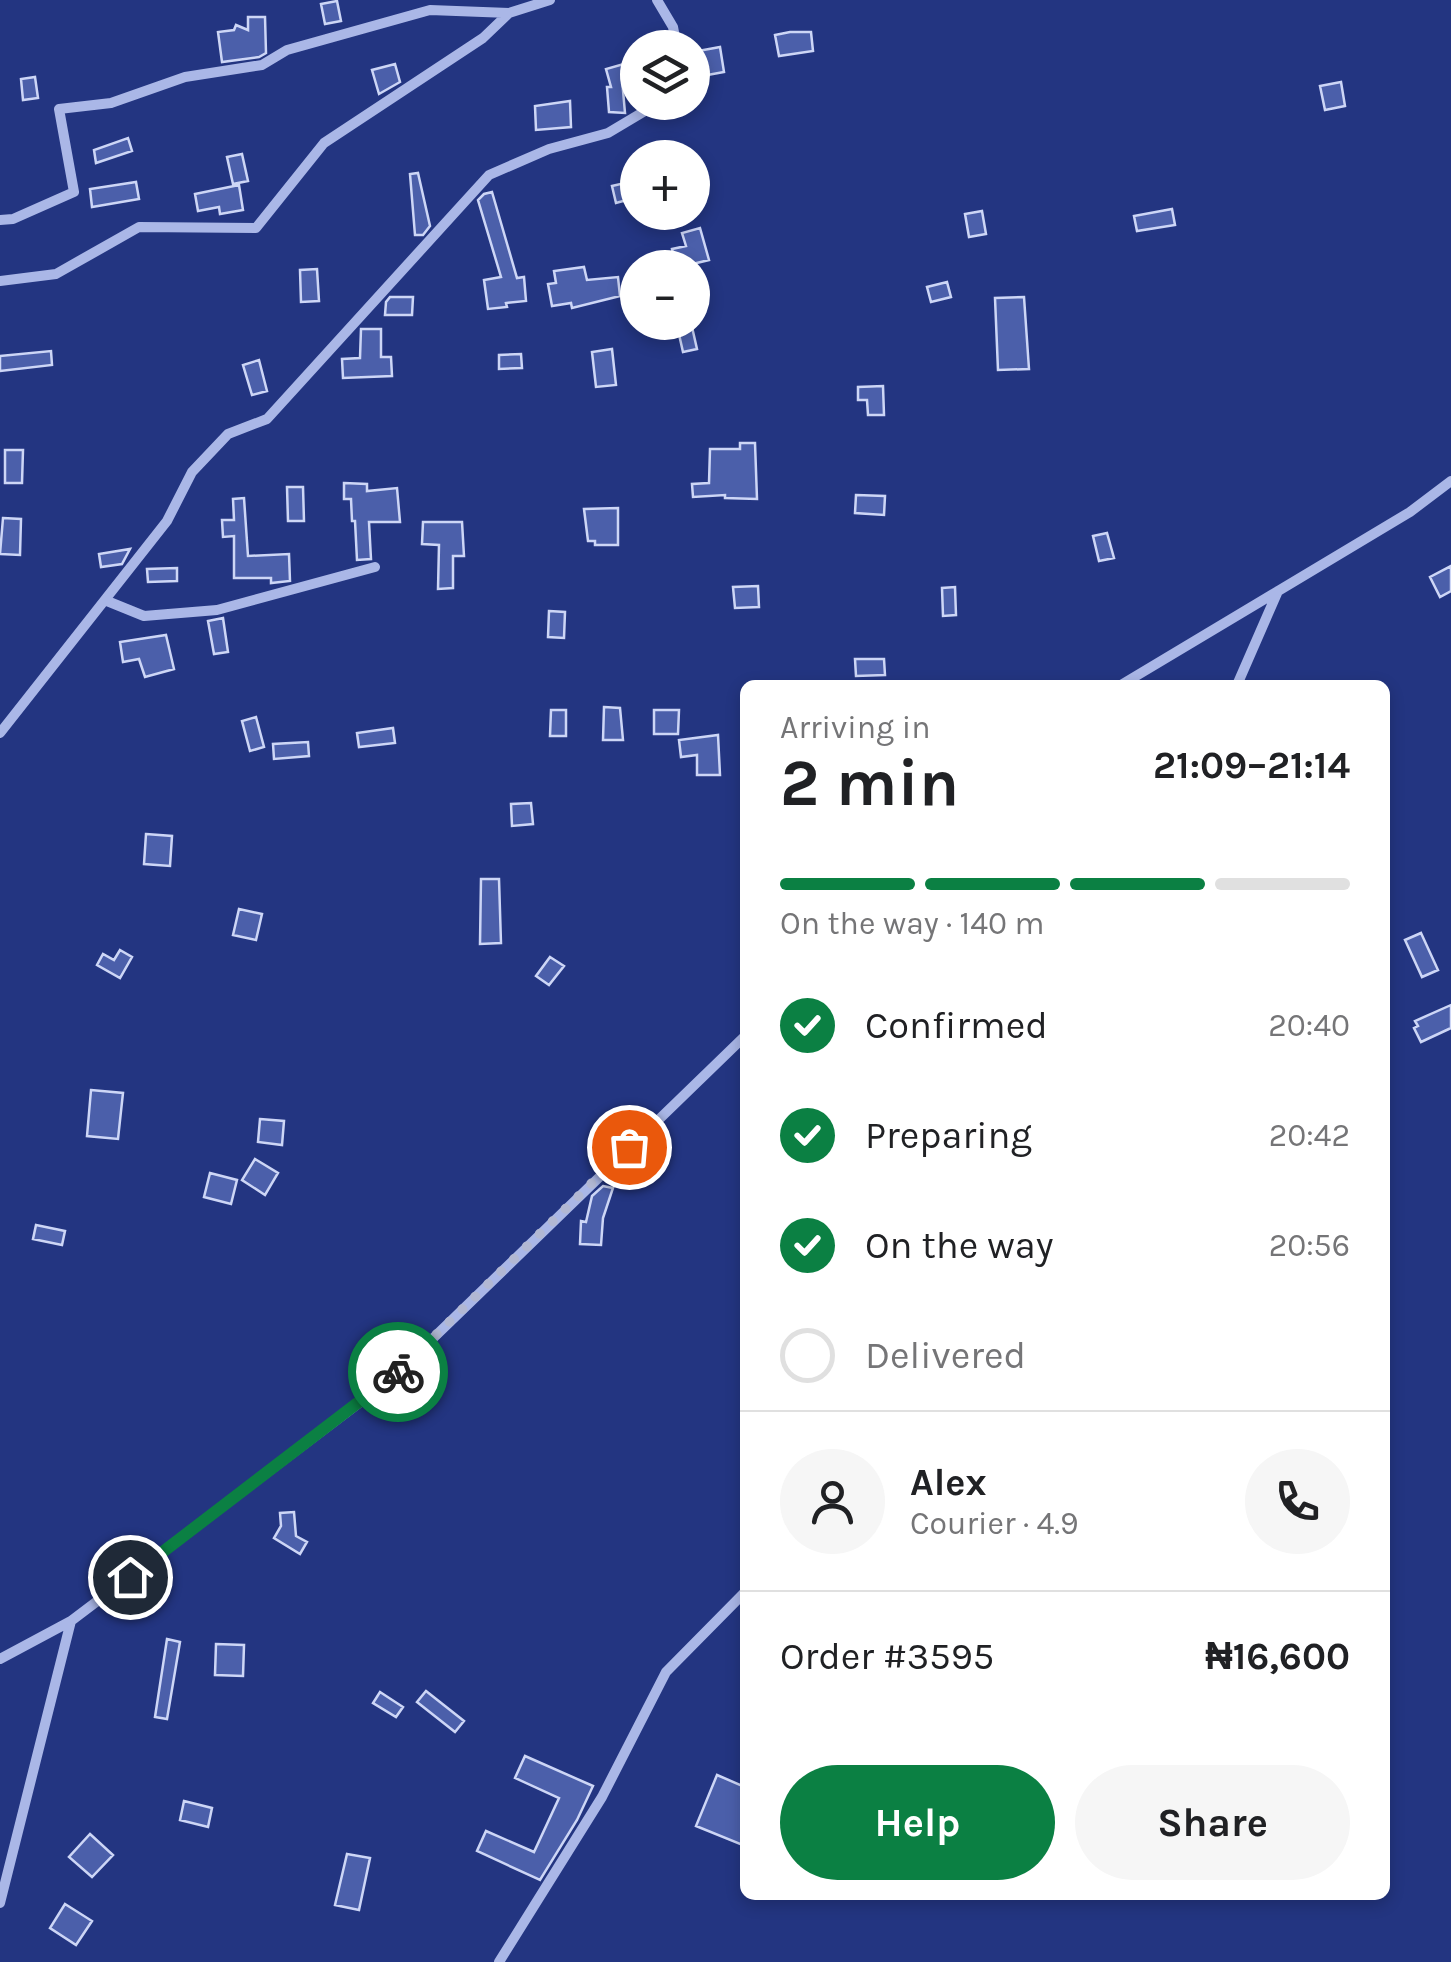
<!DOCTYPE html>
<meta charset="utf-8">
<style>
body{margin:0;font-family:Karla,sans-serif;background:#f6f6f6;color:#202124;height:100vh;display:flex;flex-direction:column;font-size:38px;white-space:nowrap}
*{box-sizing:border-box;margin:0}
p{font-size:32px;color:#757577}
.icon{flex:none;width:55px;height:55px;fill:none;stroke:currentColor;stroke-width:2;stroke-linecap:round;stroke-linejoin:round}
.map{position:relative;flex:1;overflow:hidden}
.side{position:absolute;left:740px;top:680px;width:650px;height:1220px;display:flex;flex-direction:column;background:#fff;border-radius:15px;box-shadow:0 5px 15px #0003}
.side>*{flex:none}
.buttons{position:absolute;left:620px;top:30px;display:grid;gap:20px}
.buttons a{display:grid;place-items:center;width:90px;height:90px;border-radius:50%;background:#fff;box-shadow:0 5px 15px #0003;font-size:50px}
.pin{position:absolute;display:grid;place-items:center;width:85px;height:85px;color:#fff;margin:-42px;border:5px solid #fff;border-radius:50%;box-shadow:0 2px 10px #0007}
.courier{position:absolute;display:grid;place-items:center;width:100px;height:100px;margin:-50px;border:8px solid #0b8043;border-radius:50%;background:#fff;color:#222;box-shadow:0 2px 12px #0007}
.headline em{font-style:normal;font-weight:700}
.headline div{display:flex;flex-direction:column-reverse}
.headline{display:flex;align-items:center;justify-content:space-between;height:170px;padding:0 40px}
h1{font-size:65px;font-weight:700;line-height:75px}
.bar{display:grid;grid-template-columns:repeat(4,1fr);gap:15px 10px;align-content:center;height:120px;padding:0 40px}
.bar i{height:12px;border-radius:8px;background:#e0e0e0}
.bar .on{background:#0b8043}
.bar p{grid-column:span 4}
.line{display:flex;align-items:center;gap:25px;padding:0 40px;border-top:2px solid #e0e0e0}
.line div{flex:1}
.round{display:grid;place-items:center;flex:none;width:105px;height:105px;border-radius:52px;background:#f6f6f6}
ol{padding:0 40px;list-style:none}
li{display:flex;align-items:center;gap:30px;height:110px}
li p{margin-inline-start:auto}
li .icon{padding:10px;border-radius:50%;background:#0b8043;color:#fff;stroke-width:4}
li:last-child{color:#757577}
li i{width:55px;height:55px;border:5px solid #e0e0e0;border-radius:50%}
.primary-button{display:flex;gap:20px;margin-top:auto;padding:20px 40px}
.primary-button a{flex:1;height:115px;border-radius:60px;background:#0b8043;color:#fff;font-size:40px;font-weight:700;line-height:115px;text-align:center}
.primary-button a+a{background:#f6f6f6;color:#202124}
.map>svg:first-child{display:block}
</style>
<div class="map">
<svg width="1451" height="1962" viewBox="0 0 1451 1962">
<rect width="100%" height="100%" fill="#233581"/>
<path fill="#4b5faa" stroke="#cdd6f6" stroke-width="2.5" d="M337,1L341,21L325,24L321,4Z
M248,17H265L266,53L259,57L222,62L218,32L234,30L236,25L248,30Z
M790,32H811L813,51L779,56L775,35Z
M720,47L724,72L702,76L698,51Z
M638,60V76L622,79L625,113L609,112L607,87H611L606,69Z
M395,64L400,82L379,94L372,70Z
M35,77L38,98L23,100L21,79Z
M1341,82L1345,106L1325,110L1320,86Z
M570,101L571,127L536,130L535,106Z
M128,138L132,151L96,163L94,150Z
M242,154L248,181L233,184L227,157Z
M418,173L430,226L423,235H415L410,174Z
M638,180V197L616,203L612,186Z
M136,182L139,199L92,207L90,189Z
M239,185L243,210L220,214L219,207L198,211L195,194Z
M492,192L517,278L524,277L526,301L506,303L507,307L488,309L484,280L501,277L478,200L484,194Z
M1172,209L1175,225L1137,231L1134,216Z
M982,211L986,234L969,237L965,214Z
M700,228L709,260L676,268L672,249L686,246L682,233Z
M584,267L587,280L618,277L620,296L572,308L571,303L552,306L548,284L556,283L554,271Z
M317,269L319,301L301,302L300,270Z
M947,282L951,297L931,302L927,287Z
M390,297H413L412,315H385L386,302Z
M1024,297L1029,369L998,370L995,298Z
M692,327L697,349L683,352L678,330Z
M361,329H381V357H391L392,376L343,378L342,359L360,358Z
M612,349L616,385L596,387L592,352Z
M51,351L52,365L0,371V356Z
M521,354L522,368L499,369V355Z
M259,360L267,391L252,395L243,365Z
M883,386L884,415H868L867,400H858V387Z
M740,443H755L757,499L725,498V495L693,497L692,484L709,483L710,449H740Z
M5,450H23L22,483H5Z
M344,483L367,484V491L397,488L400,522H369L371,559L357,560L355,521H352L351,499H344Z
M287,487H303L304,521H288Z
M856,495L885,496L884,515L855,513Z
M244,498L248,556L289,554L290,581L271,583V578H234V536L223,537L222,520H234L233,499Z
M618,508V545H595V541H588L584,509Z
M3,518L21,519L20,555L0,554Z
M423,522H462L464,556H453V588L438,589L439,545L422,544Z
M1107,533L1114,558L1099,561L1093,536Z
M130,549L122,564L101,567L99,554Z
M1451,566V591L1440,597L1430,577Z
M177,568V581L148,582L147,569Z
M758,586L759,607L735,608L733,587Z
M955,587L956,615L943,616L942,588Z
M549,611L565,612L564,638L548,637Z
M223,618L228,652L214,654L208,621Z
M166,635L174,669L145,677L139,659L123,662L120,642Z
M855,659H884L885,675L856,676Z
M604,707L620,708L623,740H603Z
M551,710H566V736H550Z
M654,710H679L678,734H654Z
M256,717L264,747L250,751L242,721Z
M393,728L395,743L359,747L357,733Z
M718,735L720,775H697V755L681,757L679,740Z
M308,742L309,756L274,759L273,744Z
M531,803L533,824L512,826L511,804Z
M146,834L172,836L170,866L144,864Z
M481,879H499L501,943L480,944Z
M239,909L262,914L256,940L233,935Z
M1421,933L1438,970L1422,977L1405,940Z
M120,950L132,957L120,978L97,965L103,954L114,960Z
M550,957L564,966L549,985L536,976Z
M1451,1005V1028L1421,1042L1414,1028L1418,1026L1415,1021Z
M91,1090L123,1093L118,1139L87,1136Z
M260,1119L284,1121L282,1145L258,1142Z
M255,1159L278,1173L265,1195L242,1180Z
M210,1173L237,1180L231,1204L204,1197Z
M603,1186L613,1188L603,1218L601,1245L580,1244L581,1221L586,1222L592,1196Z
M36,1225L65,1231L62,1245L33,1239Z
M294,1512L296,1536L307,1542L300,1554L274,1538L281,1526L280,1513Z
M105,1550L124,1563L107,1583L90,1572Z
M167,1639L180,1642L167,1719L155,1717Z
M216,1644L244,1645L243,1676L215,1675Z
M426,1691L464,1721L455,1732L417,1702Z
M380,1692L403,1707L396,1717L373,1703Z
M525,1756L593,1786L577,1820L540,1880L477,1851L486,1831L534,1852L559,1798L515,1778Z
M717,1775L745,1787V1846L696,1826Z
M184,1801L212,1808L208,1827L180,1820Z
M90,1834L113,1855L92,1877L69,1857Z
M347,1854L370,1858L359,1910L335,1905Z
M65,1904L92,1921L76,1945L50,1928Z"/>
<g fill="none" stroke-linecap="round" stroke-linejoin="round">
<path stroke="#aab7e7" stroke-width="10" d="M657,0L673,27L677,48
M0,220L13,219L74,192L59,109L111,103L185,77L262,65L287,50L430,10L509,13
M0,281L56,274L139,227L256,228L324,143L483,38L509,13L550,0
M107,601L144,616L217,610L375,567
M1121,685L1410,512L1451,481
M1237,685L1278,591
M0,733L167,521L192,472L228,434L267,419L489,175L549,149L608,133L660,102
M0,1659L71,1621
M0,1903L71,1621L392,1378L745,1036
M499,1962L602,1797L666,1672L745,1592"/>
</g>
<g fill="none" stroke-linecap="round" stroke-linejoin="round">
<path stroke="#b2b8d3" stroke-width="10" stroke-dasharray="0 18" d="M398,1372L629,1147"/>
<path stroke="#0b8043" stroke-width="12" d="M130,1577L398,1372"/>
</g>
</svg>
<div class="buttons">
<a><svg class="icon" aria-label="layers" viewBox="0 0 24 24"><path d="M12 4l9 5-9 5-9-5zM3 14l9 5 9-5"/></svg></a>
<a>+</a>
<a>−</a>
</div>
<div class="pin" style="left:629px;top:1147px;background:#ea580c"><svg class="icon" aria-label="bag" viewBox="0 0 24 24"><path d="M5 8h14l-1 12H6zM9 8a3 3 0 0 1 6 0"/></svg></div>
<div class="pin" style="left:130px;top:1577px;background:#1f2937"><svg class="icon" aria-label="home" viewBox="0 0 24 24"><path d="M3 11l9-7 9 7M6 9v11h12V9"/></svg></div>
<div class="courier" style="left:398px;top:1372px"><svg class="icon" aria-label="bike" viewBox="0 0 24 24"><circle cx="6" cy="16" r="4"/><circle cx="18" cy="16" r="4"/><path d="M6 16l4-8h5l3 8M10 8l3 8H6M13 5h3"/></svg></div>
<section class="side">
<div class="headline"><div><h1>2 min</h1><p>Arriving in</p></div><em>21:09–21:14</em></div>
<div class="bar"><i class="on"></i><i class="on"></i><i class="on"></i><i></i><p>On the way · 140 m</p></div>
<ol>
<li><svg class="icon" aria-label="check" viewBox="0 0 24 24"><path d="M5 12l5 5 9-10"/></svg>Confirmed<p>20:40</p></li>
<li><svg class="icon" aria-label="check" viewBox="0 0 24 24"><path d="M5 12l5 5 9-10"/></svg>Preparing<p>20:42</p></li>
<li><svg class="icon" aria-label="check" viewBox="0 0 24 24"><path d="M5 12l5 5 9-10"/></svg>On the way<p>20:56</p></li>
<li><i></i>Delivered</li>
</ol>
<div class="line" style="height:180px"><a class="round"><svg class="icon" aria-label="person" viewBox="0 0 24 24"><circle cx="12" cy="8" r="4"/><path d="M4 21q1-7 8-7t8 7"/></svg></a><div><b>Alex</b><p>Courier · 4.9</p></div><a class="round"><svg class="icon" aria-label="phone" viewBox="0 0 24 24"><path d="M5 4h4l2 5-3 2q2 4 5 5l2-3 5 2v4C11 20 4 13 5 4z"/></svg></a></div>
<div class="line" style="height:130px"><div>Order #3595</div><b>₦16,600</b></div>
<div class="primary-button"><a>Help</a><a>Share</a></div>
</section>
</div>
